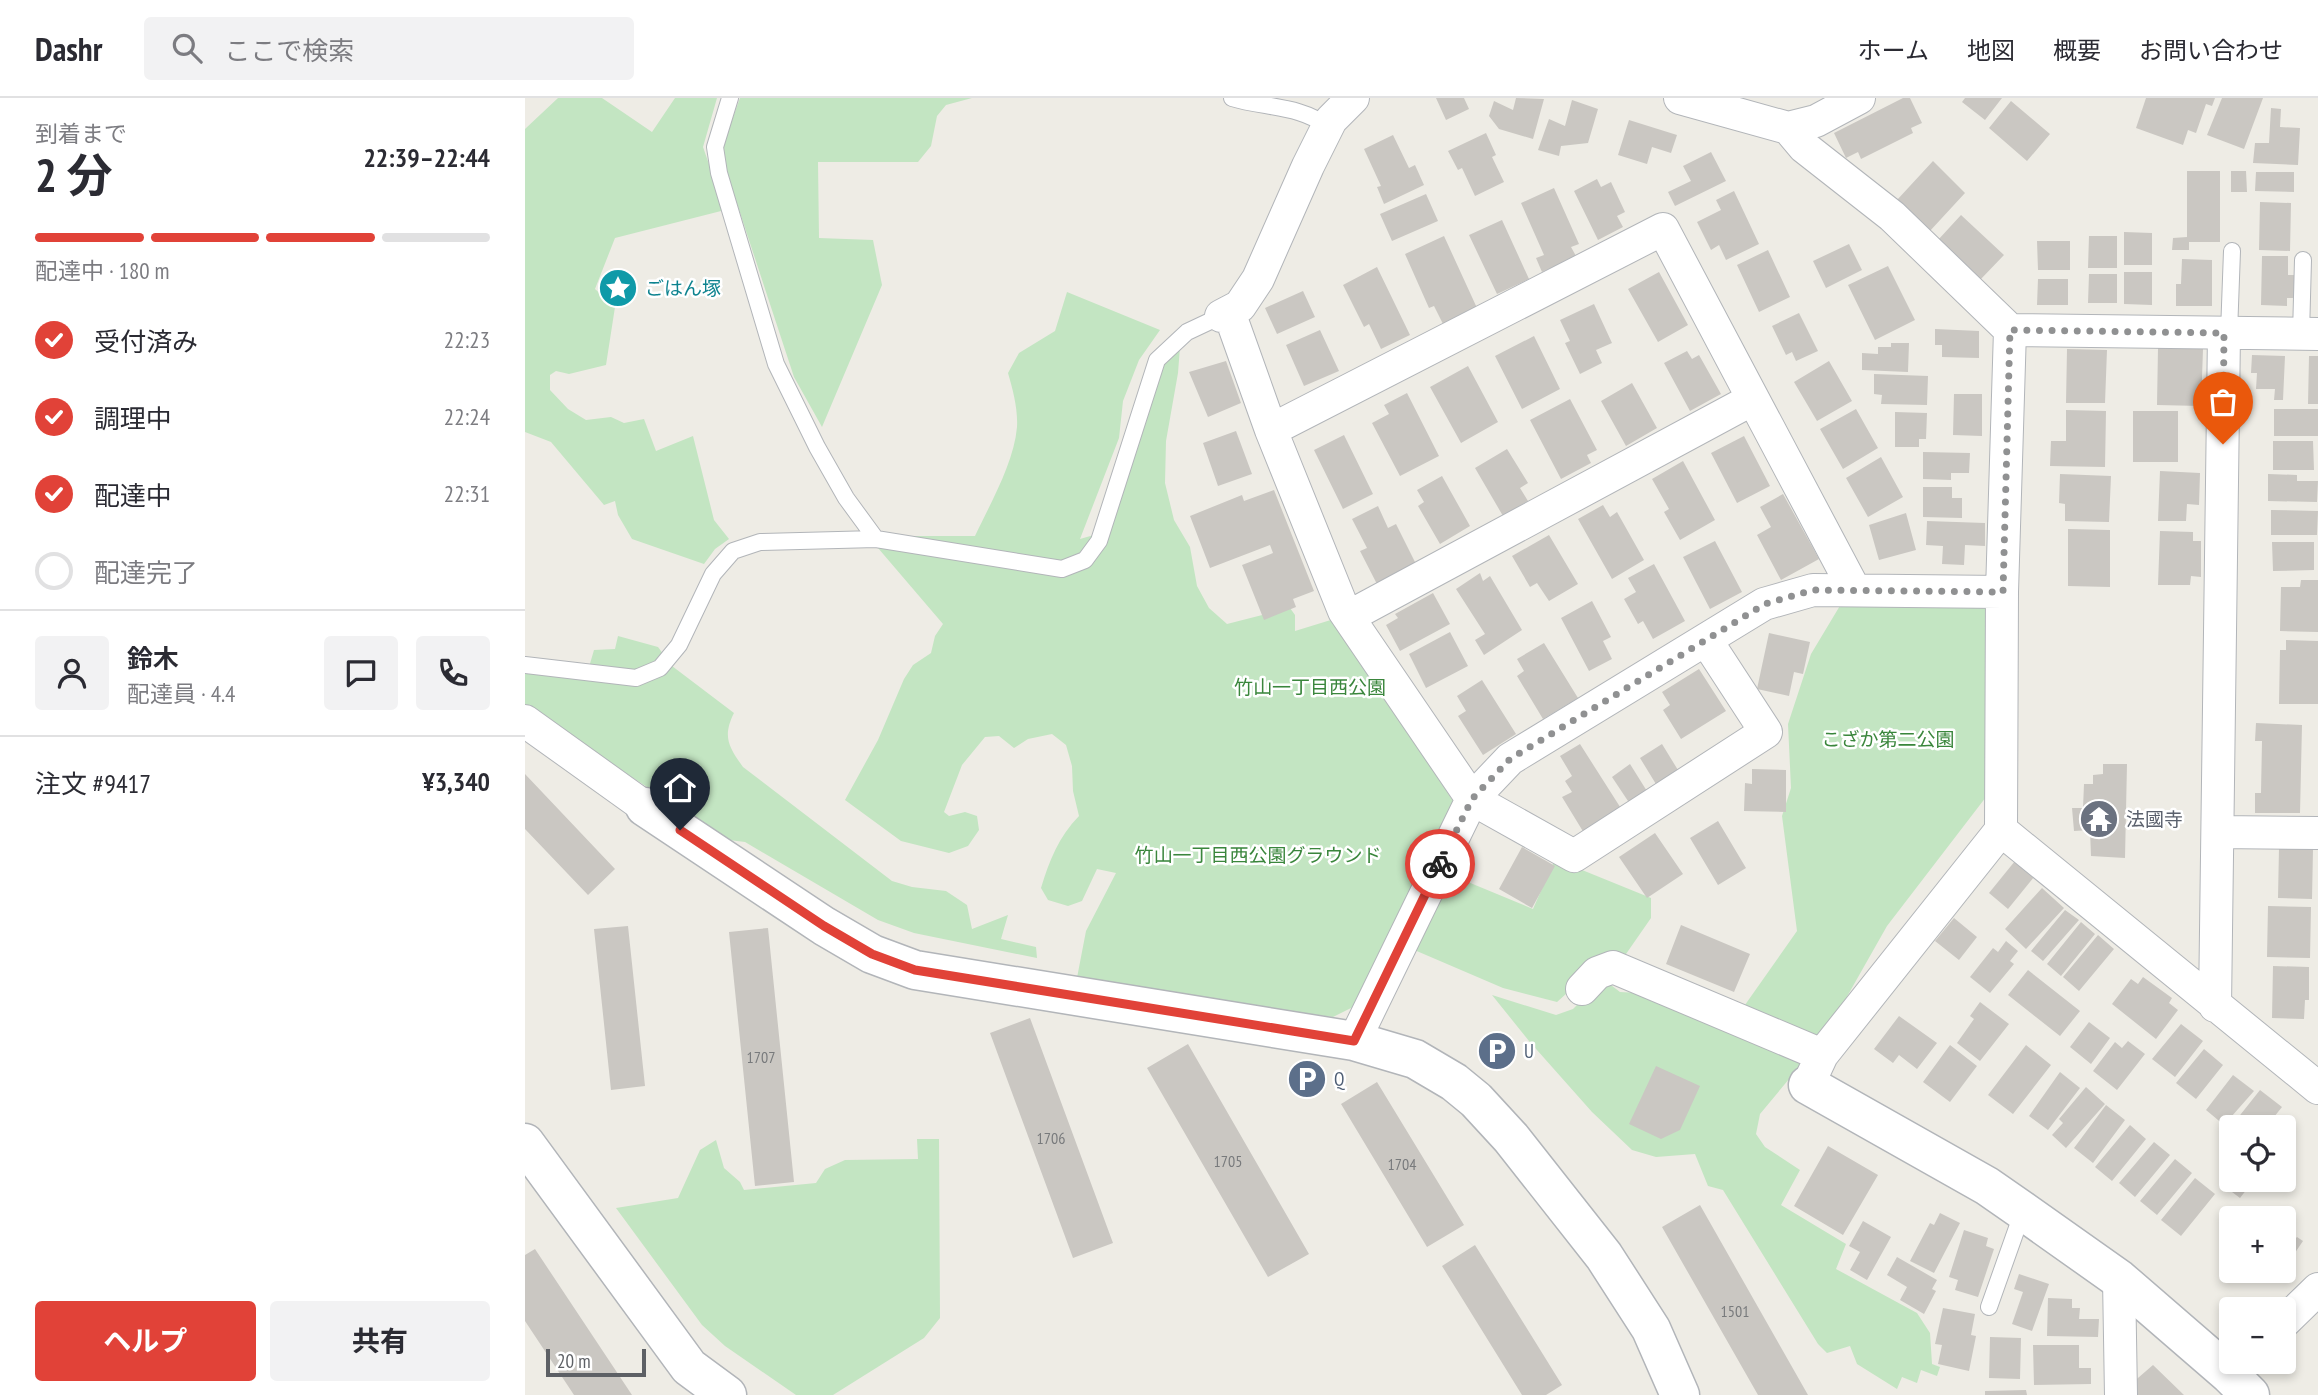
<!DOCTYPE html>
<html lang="ja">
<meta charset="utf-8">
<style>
body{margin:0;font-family:"PT Sans Narrow","Noto Sans JP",sans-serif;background:#f2f2f3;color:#2b2b33;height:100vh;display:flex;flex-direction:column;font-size:26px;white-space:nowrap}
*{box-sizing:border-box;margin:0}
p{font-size:23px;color:#7c7c81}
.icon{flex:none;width:38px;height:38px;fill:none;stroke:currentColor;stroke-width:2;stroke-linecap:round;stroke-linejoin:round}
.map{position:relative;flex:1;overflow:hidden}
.panel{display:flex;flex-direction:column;background:#fff;width:525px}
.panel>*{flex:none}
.fabs{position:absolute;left:1694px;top:1017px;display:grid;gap:14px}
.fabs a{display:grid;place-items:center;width:77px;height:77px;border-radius:7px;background:#fff;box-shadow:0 4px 10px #0003;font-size:35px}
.scale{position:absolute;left:21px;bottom:18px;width:100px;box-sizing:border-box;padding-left:7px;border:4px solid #5d6065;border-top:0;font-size:19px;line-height:24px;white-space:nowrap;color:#5d6065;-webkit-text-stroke:5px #fff;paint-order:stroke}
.pin{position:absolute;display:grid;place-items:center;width:60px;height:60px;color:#fff;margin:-72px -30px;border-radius:50% 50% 50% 0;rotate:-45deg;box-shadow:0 0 7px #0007}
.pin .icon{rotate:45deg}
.courier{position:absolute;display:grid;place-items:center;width:70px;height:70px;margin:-35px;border:5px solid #e14238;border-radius:50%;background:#fff;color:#222;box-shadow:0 2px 9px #0007}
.headline em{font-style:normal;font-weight:700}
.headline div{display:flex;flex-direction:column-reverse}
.headline{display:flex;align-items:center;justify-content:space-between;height:119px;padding:0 35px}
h1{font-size:46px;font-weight:700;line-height:52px}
.bar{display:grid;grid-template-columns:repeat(4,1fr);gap:10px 7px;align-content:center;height:84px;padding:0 35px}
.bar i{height:9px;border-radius:5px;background:#e1e1e2}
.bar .selected{background:#e14238}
.bar p{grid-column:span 4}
.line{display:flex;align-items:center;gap:18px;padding:0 35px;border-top:2px solid #e1e1e2}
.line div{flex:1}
.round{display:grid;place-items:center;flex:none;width:74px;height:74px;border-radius:7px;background:#f2f2f3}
ol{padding:0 35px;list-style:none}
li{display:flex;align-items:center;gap:21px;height:77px}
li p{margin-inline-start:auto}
li .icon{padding:7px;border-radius:50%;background:#e14238;color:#fff;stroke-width:4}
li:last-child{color:#7c7c81}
li i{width:38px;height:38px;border:4px solid #e1e1e2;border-radius:50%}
.primary-button{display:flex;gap:14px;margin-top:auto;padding:14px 35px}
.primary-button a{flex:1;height:80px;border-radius:7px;background:#e14238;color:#fff;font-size:28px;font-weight:700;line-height:80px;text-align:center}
.primary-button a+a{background:#f2f2f3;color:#2b2b33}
header{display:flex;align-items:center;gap:42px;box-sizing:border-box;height:98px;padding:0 35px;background:#fff;border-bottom:2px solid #e1e1e2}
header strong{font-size:33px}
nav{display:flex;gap:38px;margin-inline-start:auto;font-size:24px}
.search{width:490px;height:63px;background:#f2f2f3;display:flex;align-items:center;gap:18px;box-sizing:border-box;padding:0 24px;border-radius:7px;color:#7c7c81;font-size:26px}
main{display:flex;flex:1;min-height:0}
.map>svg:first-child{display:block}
</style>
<header>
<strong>Dashr</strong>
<div class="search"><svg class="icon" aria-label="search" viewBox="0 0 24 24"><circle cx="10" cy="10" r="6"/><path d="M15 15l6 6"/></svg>ここで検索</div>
<nav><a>ホーム</a><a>地図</a><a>概要</a><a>お問い合わせ</a></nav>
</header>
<main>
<section class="panel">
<div class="headline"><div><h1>2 分</h1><p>到着まで</p></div><em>22:39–22:44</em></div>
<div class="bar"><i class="selected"></i><i class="selected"></i><i class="selected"></i><i></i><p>配達中 · 180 m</p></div>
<ol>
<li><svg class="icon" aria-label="check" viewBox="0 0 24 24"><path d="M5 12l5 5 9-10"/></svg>受付済み<p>22:23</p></li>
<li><svg class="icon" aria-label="check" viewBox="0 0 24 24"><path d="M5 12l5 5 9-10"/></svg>調理中<p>22:24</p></li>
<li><svg class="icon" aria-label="check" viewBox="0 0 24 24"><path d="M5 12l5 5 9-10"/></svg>配達中<p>22:31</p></li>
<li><i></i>配達完了</li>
</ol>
<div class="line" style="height:126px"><a class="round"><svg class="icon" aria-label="person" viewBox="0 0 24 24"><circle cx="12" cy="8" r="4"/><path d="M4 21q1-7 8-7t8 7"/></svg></a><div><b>鈴木</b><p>配達員 · 4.4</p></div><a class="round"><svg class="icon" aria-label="chat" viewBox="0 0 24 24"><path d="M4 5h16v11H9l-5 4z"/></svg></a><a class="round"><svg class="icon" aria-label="phone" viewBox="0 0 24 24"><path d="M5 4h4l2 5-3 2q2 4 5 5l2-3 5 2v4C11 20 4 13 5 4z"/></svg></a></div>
<div class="line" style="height:91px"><div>注文 #9417</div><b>¥3,340</b></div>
<div class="primary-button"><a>ヘルプ</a><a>共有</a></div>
</section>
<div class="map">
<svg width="1793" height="1297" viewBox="0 0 1793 1297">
<rect width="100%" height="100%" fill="#eeece5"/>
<path fill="#c3e5c2" d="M33,0H77L127,34L150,0H192L178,49L200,112L90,140L70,191L90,209L81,267L44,276L31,273L25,277V292L43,311L61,322L86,319L99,325L119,321L131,353L168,338L189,422L204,441L190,451L179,466L107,441L93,417L90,403L79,407L26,344L0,334V31Z
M215,0H447L421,7L412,18L406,48L393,64H293L294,140L348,142L357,187L297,329L269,279L199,66L198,47Z
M542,194L635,232L614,262L598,303L594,340L555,441L586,432L634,271L655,249L653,275L641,343L640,385L649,422L665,449L672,488L684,510L702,526L765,510L770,517V533L809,521L930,706L830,908L808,919L551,885L561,833L591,775L572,771L557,803L543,808L523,802L516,790C524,763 534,738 554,718L548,693L547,668L541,647L527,636L503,641L489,650L474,638L460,639L437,667L419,714L424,718L440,714L452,718L454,732L443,748L424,755L376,743L320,702L353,642L379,581L388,567L406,555L410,538L418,526L353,450L382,438H450C465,406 489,365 492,329C493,311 488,292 483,275L494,255L530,233Z
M1454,499L1466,511L1461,699L1362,828L1294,948L1215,914L1272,833L1257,718L1266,690L1263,626L1286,556L1319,501Z
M93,538L133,549L147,568L209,615C197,639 204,649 218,669L367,783L387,789L421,793L442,807L447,831L483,817L476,841L511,849L512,860L389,835L353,822L220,744L204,742L0,610V559L64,569L69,552L90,551Z
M1030,761L1126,800V820L1101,856L1067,866L1051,887L1032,904L978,890L887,851L926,777L1008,811Z
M1078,881L1095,894L1132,896L1276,958L1274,969L1235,1016L1231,1036L1240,1049L1275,1072L1256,1107L1321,1146L1311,1171L1392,1215L1405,1235L1407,1266L1415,1269L1412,1278L1396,1272L1392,1285L1377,1279L1372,1291L1332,1266L1325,1248L1302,1255L1293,1246L1198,1092L1183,1088L1170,1056L1131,1059L1107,1052L1067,1014L1004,943L967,897L1031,917L1048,911Z
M392,1041H414L415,1220L399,1240L308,1297H271L200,1248L177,1227L91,1110L153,1100L175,1052L191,1042L199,1070L215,1084L219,1092L291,1085L300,1071L320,1062L393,1061Z"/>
<path fill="#cac7c2" d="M911,0H939L944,11L921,22Z
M991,0L1019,1L1008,41L974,31L964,18L969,3L988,12Z
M1378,0H1385L1397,25L1386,30L1388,35L1336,61L1333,54L1321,60L1309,35Z
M1440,0H1477L1460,22L1437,4Z
M1621,0H1690L1687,8L1681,6L1671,35L1663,32L1658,47L1611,30Z
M1697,0H1738L1719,51L1682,37Z
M1047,2L1073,11L1063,45L1036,48L1034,58L1013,52L1024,21L1040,28Z
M1486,3L1525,36L1502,63L1464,30Z
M1746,10L1756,11L1755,29L1775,30L1773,67L1728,65L1730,45H1744Z
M1104,22L1152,37L1146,55L1127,49L1122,66L1093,57Z
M961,35L971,57L967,59L979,84L950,98L937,70L933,72L923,53Z
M868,37L884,70L890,67L899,87L859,106L852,89L856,88L839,51Z
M1186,54L1201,83L1150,108L1143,94L1166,83L1158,68Z
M1408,63L1440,95L1404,134L1372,102Z
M1662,73H1695V144H1664V152H1647L1648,140L1662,139Z
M1706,73H1721L1722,94H1706Z
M1731,74H1769V94L1730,93Z
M1072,81L1076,89L1086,84L1100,114L1092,118L1098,129L1073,142L1049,93Z
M1029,90L1054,146L1046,149L1051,158L1017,174L1011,160L1019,157L996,105Z
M1209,93L1234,146L1201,162L1194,147L1186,152L1172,124L1196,112L1191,102Z
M901,96L913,123L867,143L855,116Z
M1735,104L1766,105L1765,153L1734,152Z
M1436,117L1479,157L1455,182L1413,142Z
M977,122L1004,181L972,196L944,137Z
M1599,134L1627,135V167H1599Z
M919,138L952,210L918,226L909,208L904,210L880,156Z
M1564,138H1592V170H1563Z
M1512,143H1545V172H1513Z
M1324,146L1337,172L1301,190L1288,163Z
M1243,152L1265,199L1234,214L1212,167Z
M1737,158H1763V177H1769V200H1762V208L1736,207Z
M1657,161L1687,162V208H1651V186H1656Z
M1363,168L1390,222L1350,242L1323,187Z
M852,169L885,237L856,251L844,226L839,229L818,187Z
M1134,174L1163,227L1133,244L1103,191Z
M1599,174H1627V207L1599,206Z
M1564,176H1592V205H1563Z
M1513,181H1543V207H1512Z
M778,193L790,219L752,236L740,210Z
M1069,206L1087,245L1071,252L1077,265L1055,276L1040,245L1045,243L1035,222Z
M1274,215L1293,253L1271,263L1267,254L1261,257L1247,228Z
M1410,231L1454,233V260L1417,259V247H1410Z
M795,232L814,273L779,288L761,247Z
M1009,238L1035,291L997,311L970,258Z
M1366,245H1384L1383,274L1337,272V255L1353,256V249H1366Z
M1633,250L1678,251L1676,308L1632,307Z
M1542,251L1582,252L1580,305H1541Z
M1162,253L1167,261L1174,257L1196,296L1165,313L1139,265Z
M1727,257L1760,258L1758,302H1749L1750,291H1731L1732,275H1726Z
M1784,258H1793V306H1783Z
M701,263L716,305L683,319L664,274Z
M1304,263L1327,303L1292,323L1269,284Z
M943,268L973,324L936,345L905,289Z
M1349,276L1403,278L1402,307L1356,306L1357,297L1349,296Z
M1107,285L1132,330L1101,348L1076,303Z
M882,295L914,358L875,378L847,325L864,316L859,307Z
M1429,296H1457V338L1428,337Z
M1045,301L1072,352L1062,357L1066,365L1036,381L1005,322Z
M1331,311L1353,350L1318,371L1295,331Z
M1749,311H1793V338H1749Z
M1541,312L1581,313L1580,369L1525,368L1526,343H1541Z
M1608,313H1653V364H1608Z
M1370,314L1402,315L1401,341H1394V349H1370Z
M711,333L727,376L693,388L678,345Z
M819,337L848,396L818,411L789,352Z
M1219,338L1245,388L1212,405L1186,355Z
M1748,343H1788L1789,372H1748Z
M982,351L1003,385L995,390L1003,403L978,418L950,370Z
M1398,354L1445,355L1444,375H1426V382L1398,381Z
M1356,359L1378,399L1343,419L1321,380Z
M1158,363L1190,422L1155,442L1139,414L1144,411L1127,381Z
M1635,373L1675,375L1674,407L1662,406L1661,423H1633Z
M1535,376L1586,378L1584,424L1540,423V406L1534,405Z
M1743,376L1772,377V383H1793L1792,404L1743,403Z
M917,378L945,428L915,446L893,408L899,404L892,392Z
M1398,389H1427V400H1437V420L1398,419Z
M749,392L789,493L768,501L771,509L739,522L717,467L748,455L745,447L685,470L665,418L717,397L719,403Z
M1258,396L1294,461L1256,482L1232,437L1246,429L1235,409Z
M1078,407L1085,419L1092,414L1119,462L1087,481L1053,421Z
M853,408L863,430L871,426L893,470L854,490L835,453L842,450L827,421Z
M1746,412L1793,413L1792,437H1746Z
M1381,415L1391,452L1354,462L1344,427Z
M1402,423L1460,425V448L1440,447L1439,467L1417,466L1418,448L1401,447Z
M1543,431L1585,432V489L1543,488Z
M1635,433L1668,434V443H1676V479L1666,478L1665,487H1633Z
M1024,437L1053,486L1024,503L1012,485L1005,489L987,458Z
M1190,443L1217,494L1185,511L1158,459Z
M1747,444H1789V472L1748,473Z
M1129,466L1160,523L1128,541L1118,523L1113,526L1099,501L1111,494L1103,480Z
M955,475L958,483L965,478L997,532L959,557L950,542L960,536L931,491Z
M1776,482H1793V534L1755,533L1756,489H1775Z
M908,495L925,526L875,553L861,527L873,520L870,516Z
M1067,503L1086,539L1078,543L1087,561L1064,573L1036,520Z
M925,534L943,568L901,590L884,556Z
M1244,535L1285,544L1278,576L1269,574L1264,598L1232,591Z
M1761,542L1793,543V606H1754L1755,552H1761Z
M1019,545L1053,600L1018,621L992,578L999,573L992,561Z
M1174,571L1201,613L1156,641L1138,612L1145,607L1137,594Z
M957,582L991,636L958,657L933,618L941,613L932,598Z
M1731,625L1777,627L1775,715H1730V695H1736L1737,643H1730Z
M1055,646L1097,712L1059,735L1037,699L1047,694L1040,683L1047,678L1035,658Z
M1137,646L1156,677L1134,691L1115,660Z
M1105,666L1125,698L1107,709L1087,679Z
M1578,666H1602L1600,760L1566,758L1565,732L1549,733L1547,710H1558L1559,686H1568V677L1578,676Z
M1227,671L1261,672V714L1219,713L1220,685L1227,686Z
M0,676L90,771L63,797L0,731Z
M1193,723L1221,770L1193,787L1165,740Z
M1130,735L1158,776L1122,800L1094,759Z
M997,749L1030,768L1007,810L974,791Z
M1754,750L1788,751L1787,801L1753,800Z
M1490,763L1509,779L1483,811L1464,795Z
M1517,790L1539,810L1501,851L1480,831Z
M1743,808L1786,809L1785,860L1742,859Z
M1540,812L1554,822L1518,863L1506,853Z
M1429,820L1452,839L1434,862L1410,843Z
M1556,824L1570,836L1536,878L1522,866Z
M1156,827L1225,856L1209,894L1141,866Z
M103,828L120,988L86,992L69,831Z
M243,830L269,1084L230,1088L204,834Z
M1573,837L1589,851L1554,893L1538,879Z
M1481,843L1493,853L1485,863L1489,866L1465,895L1445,879L1468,850L1473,854Z
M1748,868L1784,869V902H1780L1779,921L1747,920Z
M1503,872L1555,913L1535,938L1483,897Z
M1618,879L1647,900L1644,905L1653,912L1631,941L1587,906L1606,881L1613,886Z
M1455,904L1484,926L1455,963L1432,945L1449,921L1445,918Z
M1374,918L1412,945L1392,971L1374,957L1368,965L1349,951Z
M505,920L588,1145L548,1160L465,935Z
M1564,924L1585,940L1566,966L1545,949Z
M1656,926L1678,943L1650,979L1627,961Z
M1603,943L1620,956L1592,992L1568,973L1590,944L1597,950Z
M663,946L784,1156L743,1179L622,970Z
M1425,947L1452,968L1425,1004L1398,984Z
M1501,947L1526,967L1488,1016L1463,997Z
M1679,951L1698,967L1671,1001L1651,985Z
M1131,968L1175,988L1155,1032L1136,1041L1104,1026Z
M1535,974L1555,990L1523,1032L1504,1018Z
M1708,977L1729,993L1699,1027L1681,1012Z
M852,984L939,1127L902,1149L816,1006Z
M1561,989L1580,1006L1541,1050L1527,1037L1538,1025L1534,1021Z
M1735,992L1757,1009L1741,1029H1712L1708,1026Z
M1581,1007L1600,1022L1568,1065L1549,1050Z
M1605,1027L1621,1041L1587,1083L1570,1069Z
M1629,1044L1645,1057L1610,1099L1594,1085Z
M1303,1048L1353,1077L1318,1137L1269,1108Z
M1650,1061L1667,1075L1632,1117L1615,1103Z
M1670,1080L1690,1096L1656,1138L1636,1122Z
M1709,1082H1729L1715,1100L1703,1091Z
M1175,1107L1283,1297H1233L1137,1129Z
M1724,1111L1738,1120H1717Z
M1415,1115L1435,1125L1409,1175L1385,1163L1405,1125L1409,1127Z
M1338,1123L1366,1139L1342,1182L1325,1172L1335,1154L1324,1148Z
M1439,1132L1463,1140L1461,1148L1469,1151L1453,1199L1430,1192L1433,1182L1424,1179Z
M1759,1135L1769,1142L1772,1139L1778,1143L1759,1171Z
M950,1147L1037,1287L1021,1297H997L917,1168Z
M10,1151L107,1297H49L0,1223V1157Z
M1372,1159L1412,1182L1407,1191L1411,1193L1399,1216L1375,1202L1382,1189L1362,1177Z
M1494,1176L1524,1186L1507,1233L1487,1226L1498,1194L1489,1191Z
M1523,1200L1547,1201V1210H1555L1554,1221H1574L1573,1239L1522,1238Z
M1418,1210L1450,1216L1446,1237L1451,1238L1444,1273L1413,1266L1417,1247L1410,1246Z
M1465,1239L1496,1240L1495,1281L1464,1280Z
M1508,1247H1554V1270H1566V1286L1509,1287Z
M1628,1267L1659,1297H1607L1606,1286Z
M1501,1292L1502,1297H1460V1293Z"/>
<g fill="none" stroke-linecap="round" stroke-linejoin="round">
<g stroke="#b2b5b9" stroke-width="18">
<path id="service" d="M205,0L190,49L194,75L251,266L292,349L321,400L351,441
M707,0C739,10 776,7 803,29
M1704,235L1707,153
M1776,236L1778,162
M0,567L111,580L135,570L154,547L188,476L208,453L235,444L351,441L537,471L560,462L574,443L632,262L662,234L696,218
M1464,1209L1498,1113"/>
</g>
<g stroke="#b2b5b9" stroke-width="34">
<path id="minor" d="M1155,0L1263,30L1291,23L1334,0
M1263,30L1279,49L1367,118L1485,232
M704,214L746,332
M696,218L715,208L733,181L783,68L806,22L828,0
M823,519L1228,301
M1181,542L1241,634L1049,758L947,701L819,513L746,332L1138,131L1329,491
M0,623L120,709
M1476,732L1793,990
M1693,734L1793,735
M1057,891L1072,875L1088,869L1297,957
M1690,908L1699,235
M829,943L947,701L985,661L1239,506L1288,492L1477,494
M1283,987L1297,957L1476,732L1477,494L1485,232L1793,236
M1594,1181L1596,1297
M1759,1224L1793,1191"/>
</g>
<g stroke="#b2b5b9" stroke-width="41">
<path id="tertiary" d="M120,709L299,828L347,856L390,872L829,943L890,961L929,984L951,1002L986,1040L1079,1158L1126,1231L1155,1297
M1283,987L1462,1088L1498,1113L1594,1181L1705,1277L1725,1297
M0,1045L164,1269L202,1297"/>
</g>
<use href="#service" stroke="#fff" stroke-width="16"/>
<use href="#minor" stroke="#fff" stroke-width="32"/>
<use href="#tertiary" stroke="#fff" stroke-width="38"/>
</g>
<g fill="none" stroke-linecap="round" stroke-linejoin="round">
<path stroke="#909192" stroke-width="7" stroke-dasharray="0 12.6" d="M915,766L947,701L985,661L1240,506L1288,492L1478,494L1485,232L1699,235L1698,346"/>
<path stroke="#e14238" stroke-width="9" d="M155,732L299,828L347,856L390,872L829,943L915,766"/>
</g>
<defs>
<g id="sight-disc" transform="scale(2.0125)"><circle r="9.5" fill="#0f9aa8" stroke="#fff"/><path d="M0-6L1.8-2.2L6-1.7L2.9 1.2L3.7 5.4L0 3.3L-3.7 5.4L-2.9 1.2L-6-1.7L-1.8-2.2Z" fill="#fff"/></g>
<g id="temple-disc" transform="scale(2.0125)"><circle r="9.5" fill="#6b7280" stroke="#fff"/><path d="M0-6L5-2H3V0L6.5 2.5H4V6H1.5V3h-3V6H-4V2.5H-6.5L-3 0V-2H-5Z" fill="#fff"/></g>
<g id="parking-disc" transform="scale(2.0125)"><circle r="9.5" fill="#5c6f8a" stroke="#fff"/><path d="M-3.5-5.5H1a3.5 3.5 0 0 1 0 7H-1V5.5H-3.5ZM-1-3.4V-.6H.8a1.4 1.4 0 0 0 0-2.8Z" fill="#fff"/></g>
</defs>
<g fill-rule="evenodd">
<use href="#sight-disc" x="93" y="190"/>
<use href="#temple-disc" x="1574" y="721"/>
<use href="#parking-disc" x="972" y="953"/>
<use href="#parking-disc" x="782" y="981"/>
</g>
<g text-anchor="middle" stroke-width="5" stroke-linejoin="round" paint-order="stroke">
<g font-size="16" fill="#787a7c">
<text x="236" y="965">1707</text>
<text x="526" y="1046">1706</text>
<text x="703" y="1069">1705</text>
<text x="877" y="1072">1704</text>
<text x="1210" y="1219">1501</text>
</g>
<g font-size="19" fill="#0d838f" stroke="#fff" text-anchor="start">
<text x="120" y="197">ごはん塚</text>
</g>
<g font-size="19" fill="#3a863c" stroke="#fff">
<text x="785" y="596">竹山一丁目西公園</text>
<text x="1363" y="648">こざか第二公園</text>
<text x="733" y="764">竹山一丁目西公園グラウンド</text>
</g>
<g font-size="19" fill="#5b616d" stroke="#fff" text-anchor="start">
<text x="1601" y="728">法國寺</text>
</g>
<g font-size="19" fill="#4e5e75" stroke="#fff" text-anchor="start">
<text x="999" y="960">U</text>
<text x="809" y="988">Q</text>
</g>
</g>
</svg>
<div class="fabs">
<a><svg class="icon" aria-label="locate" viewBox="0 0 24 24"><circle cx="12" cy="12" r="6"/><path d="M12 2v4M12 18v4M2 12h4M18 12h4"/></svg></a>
<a>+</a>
<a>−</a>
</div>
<div class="scale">20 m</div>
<div class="pin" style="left:1698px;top:346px;background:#ea580c"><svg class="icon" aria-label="bag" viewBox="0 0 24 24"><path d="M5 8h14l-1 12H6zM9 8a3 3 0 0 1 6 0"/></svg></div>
<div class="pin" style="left:155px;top:732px;background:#1f2937"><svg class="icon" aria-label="home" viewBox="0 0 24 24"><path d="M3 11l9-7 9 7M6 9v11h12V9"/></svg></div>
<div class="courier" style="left:915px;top:766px"><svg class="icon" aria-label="bike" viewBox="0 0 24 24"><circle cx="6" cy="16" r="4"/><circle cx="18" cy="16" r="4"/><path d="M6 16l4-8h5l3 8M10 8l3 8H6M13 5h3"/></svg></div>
</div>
</main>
